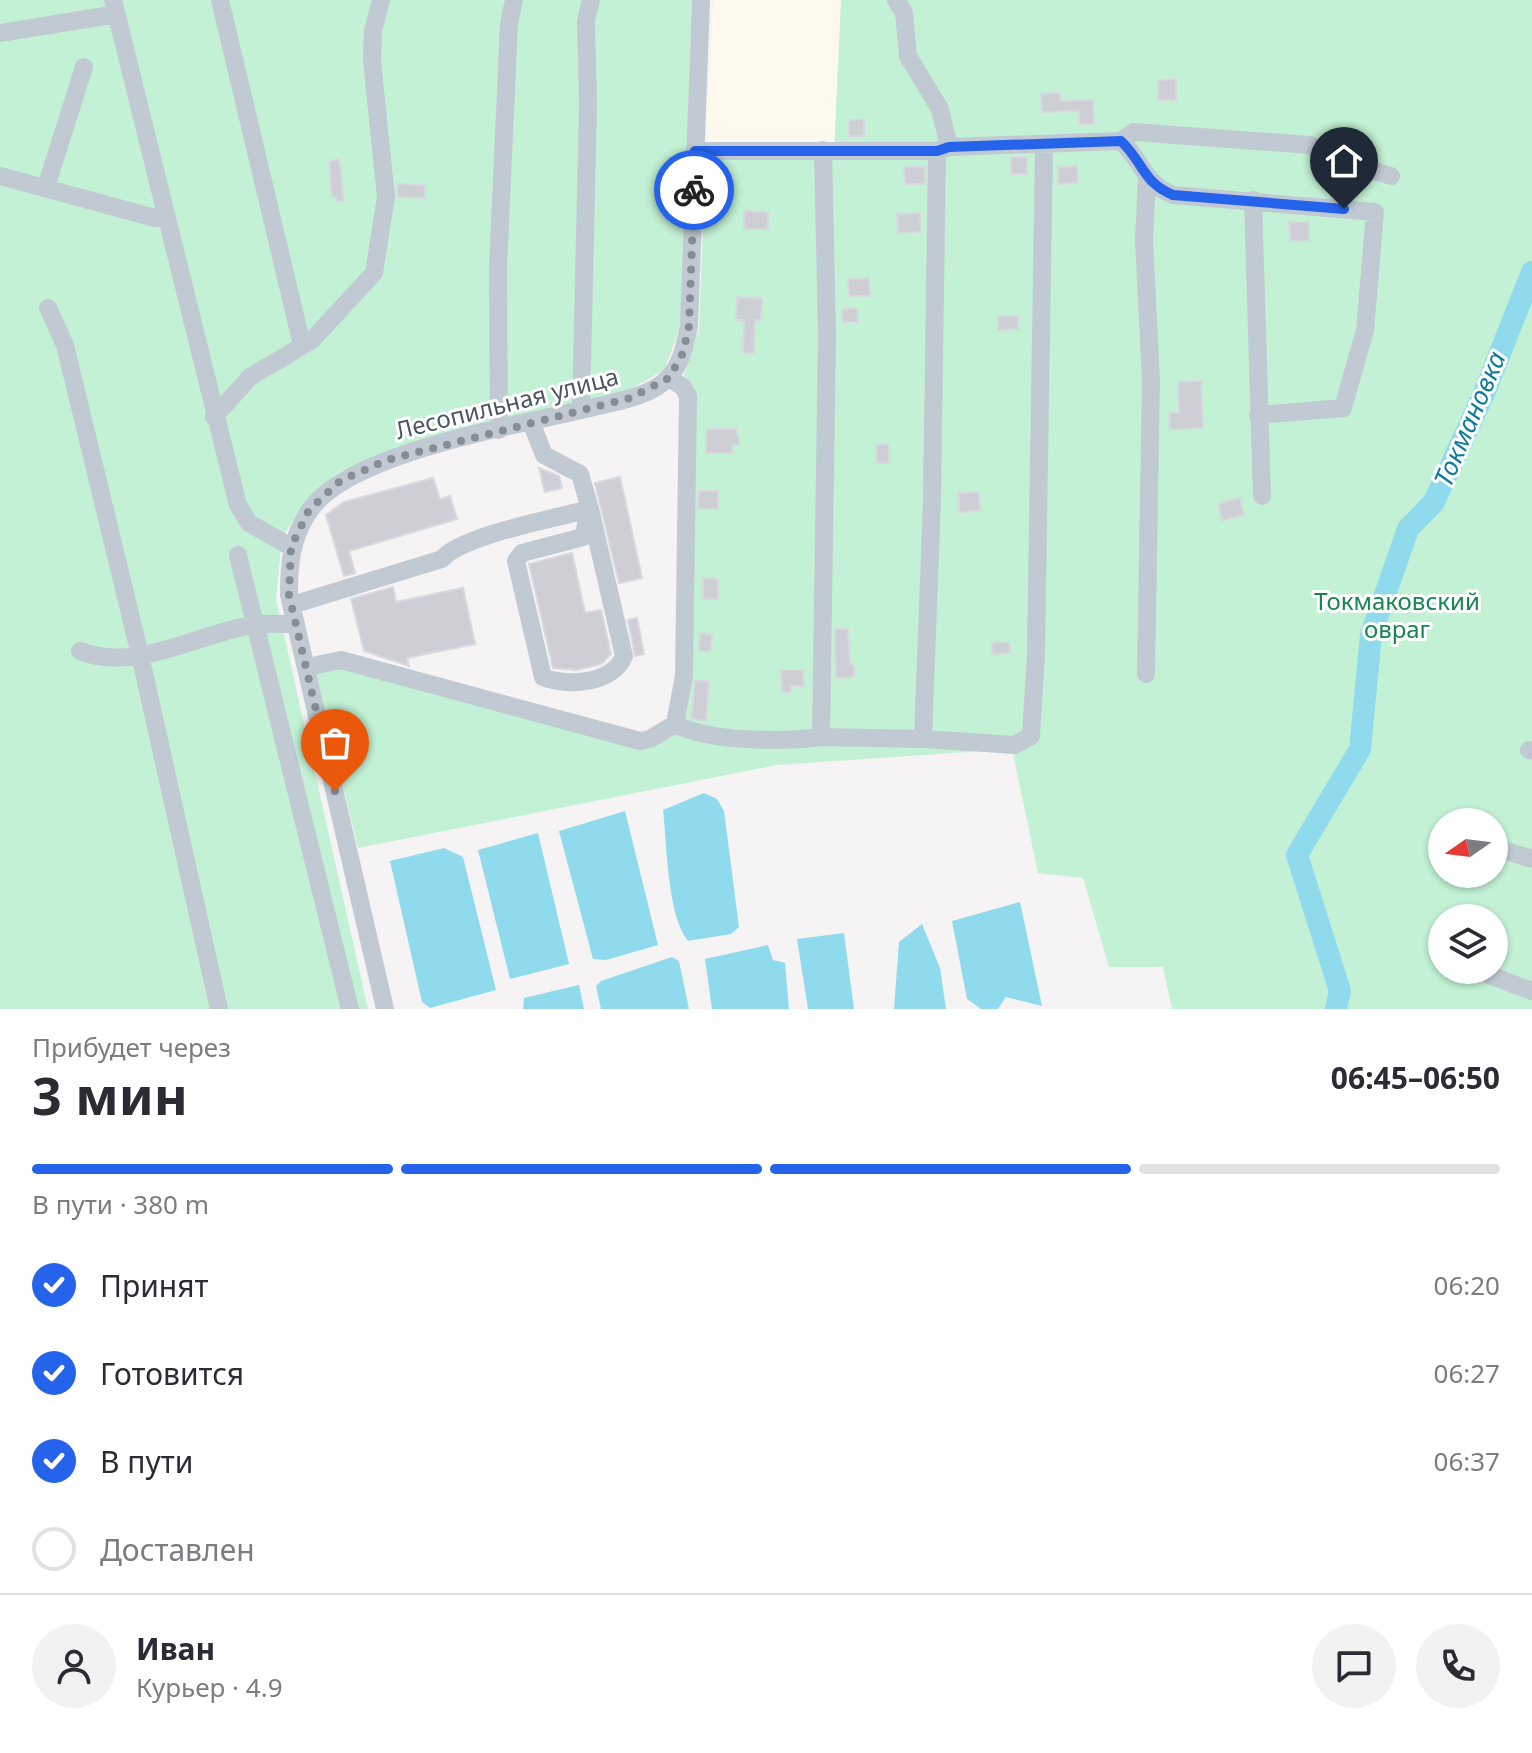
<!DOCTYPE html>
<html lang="ru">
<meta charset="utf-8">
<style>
body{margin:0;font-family:"Noto Sans",sans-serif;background:#f2f2f3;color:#2b2b33;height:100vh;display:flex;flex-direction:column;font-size:30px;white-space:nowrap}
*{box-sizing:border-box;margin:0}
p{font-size:26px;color:#7c7c81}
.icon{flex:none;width:44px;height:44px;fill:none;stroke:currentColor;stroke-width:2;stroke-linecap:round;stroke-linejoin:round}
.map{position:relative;height:1009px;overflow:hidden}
.drawer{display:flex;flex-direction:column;background:#fff;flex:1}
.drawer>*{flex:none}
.needle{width:52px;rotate:256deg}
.buttons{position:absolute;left:1428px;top:808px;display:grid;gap:16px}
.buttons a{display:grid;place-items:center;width:80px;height:80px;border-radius:50%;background:#fff;box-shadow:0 2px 6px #0004;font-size:40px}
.pin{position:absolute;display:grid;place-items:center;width:68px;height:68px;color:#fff;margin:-82px -34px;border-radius:50% 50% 50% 0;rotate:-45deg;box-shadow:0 0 8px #0007}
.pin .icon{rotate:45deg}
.courier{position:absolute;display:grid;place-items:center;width:80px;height:80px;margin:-40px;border:6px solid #2563eb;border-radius:50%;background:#fff;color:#222;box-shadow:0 2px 10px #0007}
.overview em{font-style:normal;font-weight:700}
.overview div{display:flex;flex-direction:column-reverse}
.overview{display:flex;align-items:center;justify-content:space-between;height:136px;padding:0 32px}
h1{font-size:52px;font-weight:700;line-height:60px}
.bar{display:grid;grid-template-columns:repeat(4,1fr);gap:12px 8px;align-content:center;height:96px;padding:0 32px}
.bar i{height:10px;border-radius:6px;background:#e1e1e2}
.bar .active{background:#2563eb}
.bar p{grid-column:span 4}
.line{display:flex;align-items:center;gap:20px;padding:0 32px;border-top:2px solid #e1e1e2}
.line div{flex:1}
.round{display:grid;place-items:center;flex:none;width:84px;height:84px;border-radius:42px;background:#f2f2f3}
ol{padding:0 32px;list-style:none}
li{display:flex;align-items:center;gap:24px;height:88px}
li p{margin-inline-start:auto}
li .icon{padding:8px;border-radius:50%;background:#2563eb;color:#fff;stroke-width:4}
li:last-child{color:#7c7c81}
li i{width:44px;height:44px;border:4px solid #e1e1e2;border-radius:50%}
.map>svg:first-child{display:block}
</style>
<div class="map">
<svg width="1532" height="1009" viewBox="0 0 1532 1009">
<rect width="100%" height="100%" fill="#f5f3f3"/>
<path fill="#fdf9ef" d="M713,0H841L834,154L706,152Z"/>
<path fill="#c3f1d5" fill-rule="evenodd" d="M0,0H692L681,326L664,370L627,391L386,453L336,474L300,509L282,538L276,599L368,1009H0Z
M841,0H1532V1009H1172L1163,967H1109L1083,878L1038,873L1012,749L777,765L358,848L313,662L659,738L671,732L682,733L683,379L699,329L706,152L834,154ZM1442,822H1494V874H1442ZM1442,918H1494V970H1442Z"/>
<path fill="#90daee" d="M704,793L717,799L724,811L739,927L731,934L688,941C667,915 667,844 663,810Z
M625,811L658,945L606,960L593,959L559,831Z
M538,833L569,964L510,979L478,850Z
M444,848L463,857L496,990L430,1008L422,1002L390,861Z
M1020,902L1042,1006L1006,997L998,1009H981L967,999L952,921Z
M922,924L940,968L946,1009H894L899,942Z
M844,933L854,1009H808L797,939Z
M768,945L773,960L785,963L789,1009H712L705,959Z
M672,957L679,961L689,1009H601L596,986L601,981Z
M579,985L584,1009H523L524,998Z"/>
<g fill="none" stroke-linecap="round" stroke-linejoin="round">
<path stroke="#90daee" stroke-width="22" d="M1336,1009L1340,991L1297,855L1360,749L1371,635L1408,529L1434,502L1485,391L1532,272"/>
</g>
<path fill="#cdcfd5" stroke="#d7d9de" stroke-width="2" d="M1176,79V100H1158V80Z
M1060,93L1061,101L1093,100L1094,124H1079V111L1042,112L1041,94Z
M864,119V136H849V120Z
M1011,157H1027V174H1011Z
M339,159L344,201L337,202L336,197H332L329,161Z
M1077,166L1078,183L1058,184V167Z
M904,167H925V184H905Z
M397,184L425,185V198L398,197Z
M744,211L768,212V229H744Z
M920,213L921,232L898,233L897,214Z
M1289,222H1309V241H1290Z
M869,278L870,296H849L848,279Z
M737,297L762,298L761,320H755L754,353H743L744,320H736Z
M857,308L858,322H842V309Z
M998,316H1018V329L998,330Z
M1201,381L1203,428L1170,430L1169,413H1179L1178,382Z
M706,429H736L740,445H733L732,453H706Z
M889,444V463H877L876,445Z
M539,468L559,476L562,488L545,492Z
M620,477L642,578L619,583L595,483Z
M433,478L440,499L450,496L457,519L349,551L355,573L344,576L326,515L344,502Z
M699,491H718V509H698Z
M979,492L980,511L959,512V493Z
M1240,498L1244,515L1222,521L1218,504Z
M572,553L585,613L601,610L611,654L601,664L576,670L553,668L529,564Z
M703,578L718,579V599H703Z
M393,587L396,602L463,588L475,644L407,658L409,666L364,651L351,599Z
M637,618L644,654L635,656L628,620Z
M835,629H848L850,664H854V677L836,678Z
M700,633L712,634L711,651H699Z
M992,642H1009L1010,653L992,654Z
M781,670H803L804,686H791V692H782Z
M695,681H709L706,721L691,718Z"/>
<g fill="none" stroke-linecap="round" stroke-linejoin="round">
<path stroke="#c1cad2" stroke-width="18" d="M113,0L238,505L249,523L291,547
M220,0L302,345
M896,0L904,13L908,56L940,109L949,147
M0,33L117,14
M1121,141L1134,132L1310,145L1341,161L1391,176
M823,150L827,336L821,737L923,739
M695,151H937L949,147L1121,141C1144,163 1143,183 1173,195L1375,212L1365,330L1343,408L1258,415
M937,151L932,500L923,739L1015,745L1031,736L1036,653L1044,146
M0,176L155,218L164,217
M46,187L84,67
M1253,200L1262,496
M48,308L65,345L140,655L219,1009
M581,410L588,104L586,21L591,0
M214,417L250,377L312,340L374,273L386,197L372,61L373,31L381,0
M499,430L498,268L509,24L514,0
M238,555L350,1009
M292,605L442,559C462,535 557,518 590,509L624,656C613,684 567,687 543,677L516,561L522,553L583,537L590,509L580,474L544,455L531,422
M80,651C136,673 197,634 252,625C266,623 282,624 296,624
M307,667L341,660L640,741L650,739L675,724L684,676L688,396L683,387L669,378
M1146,674L1151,380L1144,240L1147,178
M675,724C707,742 784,742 821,737
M1529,750L1532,751
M1494,847L1532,859
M1489,975L1532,991
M385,1009L289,595C289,564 291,539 308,513C345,452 521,425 590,408C615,402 651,397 669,377C682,363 685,344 689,326L701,0"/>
</g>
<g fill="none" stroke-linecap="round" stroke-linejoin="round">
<path stroke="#868d94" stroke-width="8" stroke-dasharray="0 14.4" d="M335,791L289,595L291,547L309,510L340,481L387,460L630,398L669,378L683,353L689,326L694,190"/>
<path stroke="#2563eb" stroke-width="10" d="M694,190L695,151H937L949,147L1121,141C1144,163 1143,183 1173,195L1344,209"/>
</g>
<g text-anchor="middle" stroke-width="6" stroke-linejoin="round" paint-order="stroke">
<g font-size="24" fill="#4a5661" stroke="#fff">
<text transform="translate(507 404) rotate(-14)" y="8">Лесопильная улица</text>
</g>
<g font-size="24" fill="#17864f" stroke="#fff">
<text x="1397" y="610">Токмаковский<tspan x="1397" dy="28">овраг</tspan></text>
</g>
<g font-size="26" font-style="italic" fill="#0c7c9b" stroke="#fff">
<text transform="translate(1470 419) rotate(-67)" y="9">Токмановка</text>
</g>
</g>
</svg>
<div class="buttons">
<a><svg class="needle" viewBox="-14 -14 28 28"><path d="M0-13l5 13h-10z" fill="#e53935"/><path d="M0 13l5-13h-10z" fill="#7c7c81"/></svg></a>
<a><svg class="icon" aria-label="layers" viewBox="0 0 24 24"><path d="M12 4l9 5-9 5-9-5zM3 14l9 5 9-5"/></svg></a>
</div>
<div class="pin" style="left:335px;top:791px;background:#ea580c"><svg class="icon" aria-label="bag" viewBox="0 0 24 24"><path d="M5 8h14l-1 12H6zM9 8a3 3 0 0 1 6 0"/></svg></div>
<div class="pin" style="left:1344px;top:209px;background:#1f2937"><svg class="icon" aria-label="home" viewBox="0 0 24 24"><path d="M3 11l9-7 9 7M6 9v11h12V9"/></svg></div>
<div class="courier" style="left:694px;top:190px"><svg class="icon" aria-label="bike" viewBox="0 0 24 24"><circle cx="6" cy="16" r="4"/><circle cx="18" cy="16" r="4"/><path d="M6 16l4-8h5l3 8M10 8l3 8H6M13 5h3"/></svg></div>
</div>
<section class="drawer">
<div class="overview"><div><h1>3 мин</h1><p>Прибудет через</p></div><em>06:45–06:50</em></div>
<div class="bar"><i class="active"></i><i class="active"></i><i class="active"></i><i></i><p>В пути · 380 m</p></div>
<ol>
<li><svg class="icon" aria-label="check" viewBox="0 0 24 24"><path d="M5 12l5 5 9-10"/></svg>Принят<p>06:20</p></li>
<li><svg class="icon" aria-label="check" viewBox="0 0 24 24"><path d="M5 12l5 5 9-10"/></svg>Готовится<p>06:27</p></li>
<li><svg class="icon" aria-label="check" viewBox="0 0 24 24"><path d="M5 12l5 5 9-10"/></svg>В пути<p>06:37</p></li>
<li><i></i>Доставлен</li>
</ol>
<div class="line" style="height:144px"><a class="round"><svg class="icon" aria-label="person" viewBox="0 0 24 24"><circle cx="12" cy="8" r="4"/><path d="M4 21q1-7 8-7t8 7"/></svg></a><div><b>Иван</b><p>Курьер · 4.9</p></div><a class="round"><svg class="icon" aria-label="chat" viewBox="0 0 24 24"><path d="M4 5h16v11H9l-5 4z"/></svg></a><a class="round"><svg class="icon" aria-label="phone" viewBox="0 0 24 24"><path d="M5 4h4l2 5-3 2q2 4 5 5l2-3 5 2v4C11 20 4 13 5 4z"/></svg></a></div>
</section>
